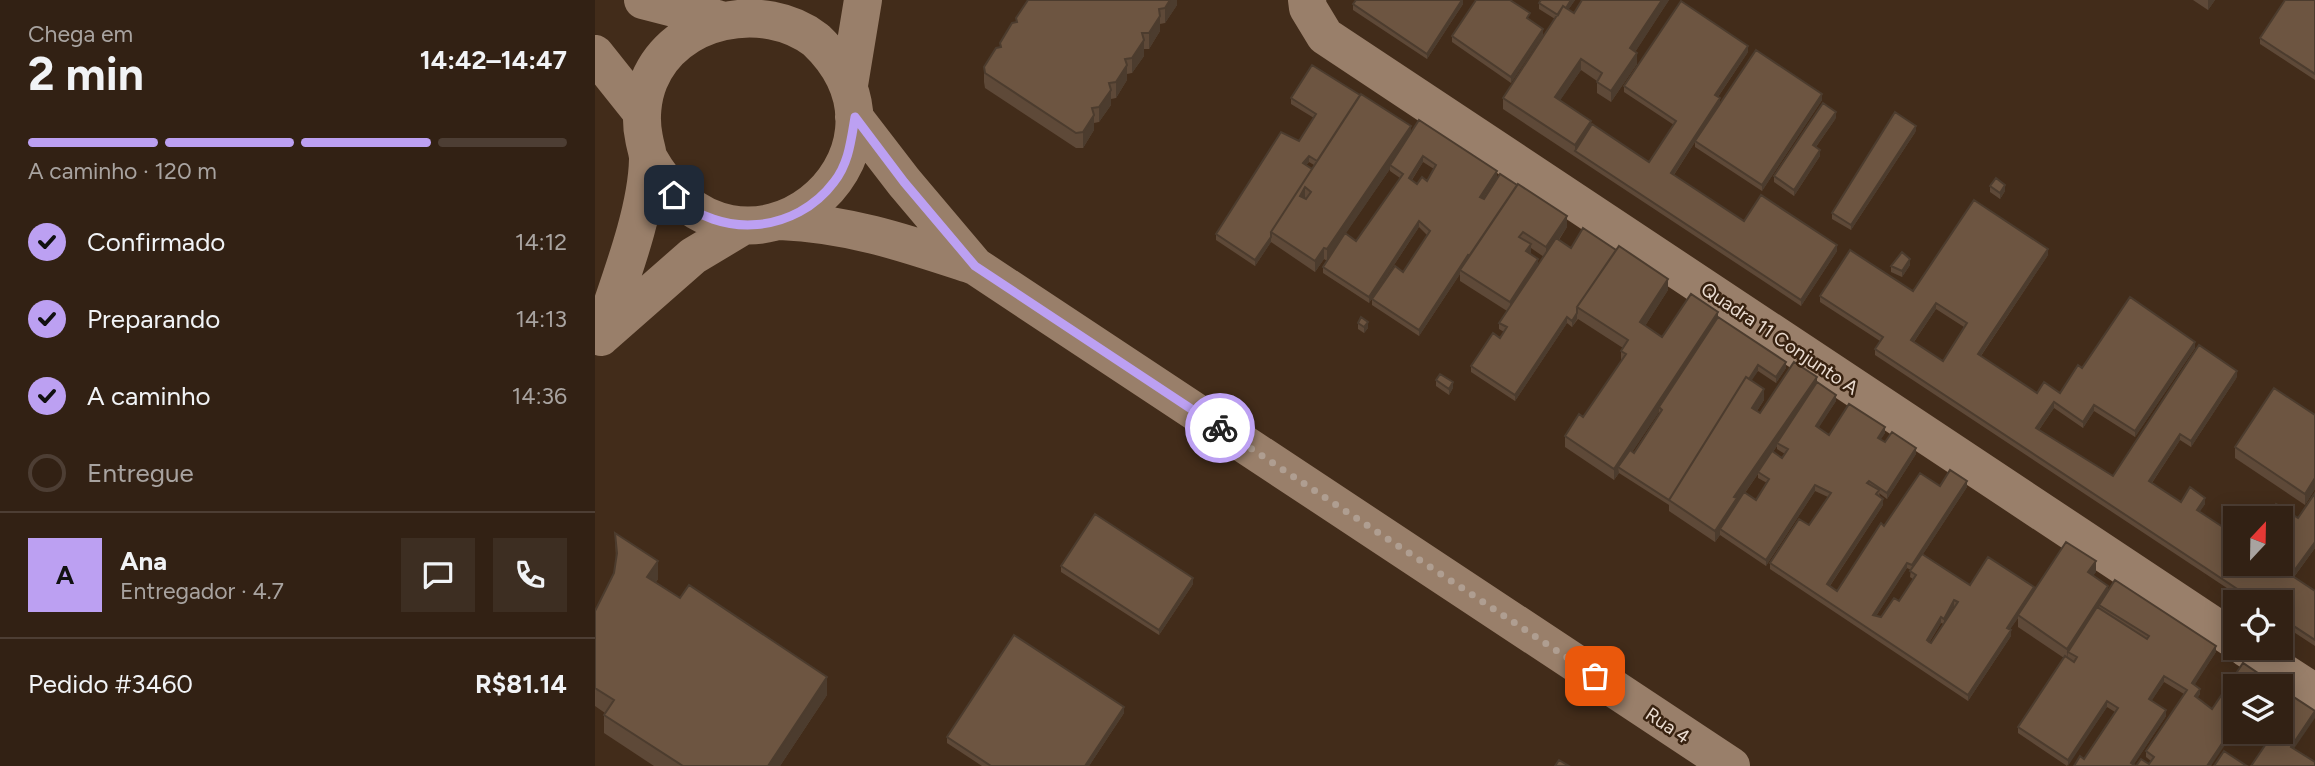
<!DOCTYPE html>
<html lang="pt">
<meta charset="utf-8">
<style>
body{margin:0;font-family:Figtree,sans-serif;background:#3d2e22;color:#f1f3f6;height:100vh;display:flex;flex-direction:column;font-size:26px;white-space:nowrap}
*{box-sizing:border-box;margin:0}
p{font-size:23px;color:#a8a3a0}
.icon{flex:none;width:38px;height:38px;fill:none;stroke:currentColor;stroke-width:2;stroke-linecap:round;stroke-linejoin:round}
.map{position:relative;flex:1;overflow:hidden}
.drawer{display:flex;flex-direction:column;background:#322114;width:595px}
.drawer>*{flex:none}
.needle{width:46px;rotate:22deg}
.tools{position:absolute;left:1628px;top:506px;display:grid;gap:14px}
.tools a{display:grid;place-items:center;width:70px;height:70px;border-radius:0px;background:#322114;box-shadow:0 4px 18px #0003,0 0 0 2px #4d3e34;font-size:35px}
.pin{position:absolute;display:grid;place-items:center;width:60px;height:60px;color:#fff;margin:-30px;border-radius:14px;box-shadow:0 4px 10px #0006}
.courier{position:absolute;display:grid;place-items:center;width:70px;height:70px;margin:-35px;border:5px solid #bca0f2;border-radius:50%;background:#fff;color:#222;box-shadow:0 2px 9px #0007}
.head em{font-style:normal;font-weight:700}
.head div{display:flex;flex-direction:column-reverse}
.head{display:flex;align-items:center;justify-content:space-between;height:119px;padding:0 28px}
h1{font-size:46px;font-weight:700;line-height:52px}
.bar{display:grid;grid-template-columns:repeat(4,1fr);gap:10px 7px;align-content:center;height:84px;padding:0 28px}
.bar i{height:9px;border-radius:5px;background:#4d3e34}
.bar .active{background:#bca0f2}
.bar p{grid-column:span 4}
.line{display:flex;align-items:center;gap:18px;padding:0 28px;border-top:2px solid #4d3e34}
.line div{flex:1}
.round{display:grid;place-items:center;flex:none;width:74px;height:74px;border-radius:0px;background:#3d2e22}
ol{padding:0 28px;list-style:none}
li{display:flex;align-items:center;gap:21px;height:77px}
li p{margin-inline-start:auto}
li .icon{padding:7px;border-radius:50%;background:#bca0f2;color:#111;stroke-width:4}
li:last-child{color:#a8a3a0}
li i{width:38px;height:38px;border:4px solid #4d3e34;border-radius:50%}
main{display:flex;flex:1;min-height:0}
.map>svg:first-child{display:block}
</style>
<main>
<section class="drawer">
<div class="head"><div><h1>2 min</h1><p>Chega em</p></div><em>14:42–14:47</em></div>
<div class="bar"><i class="active"></i><i class="active"></i><i class="active"></i><i></i><p>A caminho · 120 m</p></div>
<ol>
<li><svg class="icon" aria-label="check" viewBox="0 0 24 24"><path d="M5 12l5 5 9-10"/></svg>Confirmado<p>14:12</p></li>
<li><svg class="icon" aria-label="check" viewBox="0 0 24 24"><path d="M5 12l5 5 9-10"/></svg>Preparando<p>14:13</p></li>
<li><svg class="icon" aria-label="check" viewBox="0 0 24 24"><path d="M5 12l5 5 9-10"/></svg>A caminho<p>14:36</p></li>
<li><i></i>Entregue</li>
</ol>
<div class="line" style="height:126px"><b class="round" style="background:#bca0f2;color:#111">A</b><div><b>Ana</b><p>Entregador · 4.7</p></div><a class="round"><svg class="icon" aria-label="chat" viewBox="0 0 24 24"><path d="M4 5h16v11H9l-5 4z"/></svg></a><a class="round"><svg class="icon" aria-label="phone" viewBox="0 0 24 24"><path d="M5 4h4l2 5-3 2q2 4 5 5l2-3 5 2v4C11 20 4 13 5 4z"/></svg></a></div>
<div class="line" style="height:91px"><div>Pedido #3460</div><b>R$81.14</b></div>
</section>
<div class="map">
<svg width="1720" height="766" viewBox="0 0 1720 766">
<rect width="100%" height="100%" fill="#422c1a"/>
<g fill="none" stroke-linecap="round" stroke-linejoin="round">
<path stroke="#997f6a" stroke-width="38" d="M48,0L122,19
M712,0L713,8L730,36L1640,640
M0,54L47,113
M254,85L268,0
M259,117L309,182L380,266
M185,221C257,224 313,244 380,266L1136,766
M8,335L98,256L148,226
M6,337C23,285 52,213 53,159C53,152 50,145 49,138C45,120 47,98 54,81C80,17 169,0 221,40C343,156 144,320 53,157
M1651,648L1720,693"/>
</g>
<path fill="#5e4938" fill-rule="evenodd" d="M582,0V5L570,23L565,24V31L554,49H549V56L537,73L532,74V80L521,98L516,99V105L504,122L499,123V130L488,148H481L390,88L389,82V67L405,48V43L421,22V18Z
M868,0V4L832,59L758,10V4Z
M946,0H980L973,10L979,13L987,0H1074L1040,52L1042,64L1016,102L1002,93V81L986,70L965,100L996,126L1054,162L1079,125L1029,92V86L1153,52L1123,97L1125,104L1227,100L1167,191L1100,147V142L1079,175L1149,221L1242,251L1206,306L908,109V98L960,19L944,9V3Z
M1598,0H1620L1613,10Z
M1720,0V80L1665,44V38Z
M935,19V20L948,35L916,83L857,42V36Z
M696,98L816,131L902,177L888,199L972,227L964,240L976,248L1073,290L1050,326L1067,337L1123,317L1191,368L1181,383L1163,371L1156,380L1169,400L1162,411L1165,413L1222,382L1241,401L1223,428L1234,435L1290,433L1285,440L1321,454L1292,499L1284,493L1288,505L1235,586L1242,591L1289,526L1345,486L1372,487L1328,554L1375,585L1439,590L1501,572L1498,575L1513,591L1621,652L1599,685L1605,694L1602,698L1617,709L1640,686L1616,766H1479L1489,759L1520,712L1512,707L1472,766L1423,733V727L1469,658L1423,627V618L1415,629L1416,636L1373,701L1175,569V563L1214,525L1233,497L1220,491L1171,566L1125,535L1120,542L1074,511V505L1024,473L1019,480L970,447V436L988,417L1026,361V351L1028,348L983,319L977,327L972,323L920,401L876,372V366L905,338L909,332L904,329V323L912,311L865,281V274L824,336L777,305V299L808,272L832,235L824,227L774,303L728,273V267L732,261L729,259L720,272L676,242L660,266L621,240V234L704,141L719,118L696,104ZM714,162L719,165L717,169L711,165ZM828,162L839,169L832,181L822,184L817,180ZM795,169V171L805,178L761,241L750,234ZM936,248L949,257L943,265L936,254ZM1064,412L1065,413L1039,453L1037,452ZM1182,446V449L1190,454L1187,458L1178,452ZM1163,474V478L1172,483L1161,500L1150,493ZM1312,568L1316,570L1315,577L1318,579L1304,601L1286,617L1281,616ZM1359,606L1360,607L1351,621ZM1346,623L1349,624L1336,643H1334ZM1569,682L1589,694L1551,751V757L1556,761L1554,764L1541,766L1539,764L1571,716L1556,701Z
M1241,118L1221,147L1225,156L1199,196L1179,182V176Z
M1321,131L1256,230L1237,219V213Z
M1395,186L1410,191L1405,199L1395,192Z
M1453,255L1386,356L1442,393H1465L1487,368L1600,348L1540,437L1499,411L1488,428L1459,408L1444,430L1518,476L1642,377L1596,447L1585,440L1557,483L1586,502L1610,504L1604,512L1640,564H1685V518H1703L1720,493V548L1699,577L1720,591V646L1685,623V602H1653L1280,355V349L1285,341L1225,302V296L1318,291ZM1341,309L1369,327L1348,361L1319,342Z
M1315,265L1307,277L1296,272V266Z
M763,323L773,328L769,333L763,329Z
M841,380L858,388L854,395L841,386Z
M1720,415V489L1710,505L1640,458V447Z
M20,533L63,579L61,582L232,695L185,766H59L9,733V715L10,713L0,706V611L19,573L21,560Z
M466,566L598,584L564,635L466,572Z
M529,713L494,766H387L352,743V737Z"/>
<path fill="#4c3c2e" d="M575,0H582V5L570,23V8Z
M867,0H868V4L832,59V54Z
M976,0H980L965,22V16Z
M1067,0H1074L1035,60V48Z
M1613,0H1620L1613,10Z
M565,16V31L554,49V33Z
M948,29V35L916,83V77Z
M549,40V56L537,73V58Z
M1153,46V52L1120,101V95Z
M1042,53V64L1016,102V91Z
M986,59V70L960,108V97Z
M532,65V80L521,98V82Z
M516,90V105L504,122V107Z
M1227,94V100L1167,191V185Z
M1125,98V104L1076,179V173Z
M1241,112V118L1218,151V145Z
M499,115V130L488,148V132Z
M996,121V132L980,151V145Z
M816,126V138L795,165V169L732,261V249Z
M1321,126V131L1256,230V225Z
M1225,150V156L1199,196V190Z
M714,156V162L708,169V163Z
M828,156V162L814,184V178Z
M902,171V177L885,203V197Z
M1410,185V191L1405,199V193Z
M710,187V198H705Z
M972,216V227L951,258V247Z
M824,221V227L774,303V297Z
M676,237V242L660,266V260Z
M936,244V255L931,251Z
M1242,245V251L1206,306V300Z
M729,248V259L720,272V261Z
M1453,249V255L1383,360V354Z
M873,255V261L865,270V274L824,336V330Z
M943,259V271L915,313V302Z
M1315,259V265L1307,277V271Z
M1073,279V290L1045,334V322Z
M1341,303V309L1316,346V340Z
M1123,312V323L1064,407V412L1026,469L1023,467L1024,473L1019,480V469Z
M982,313V319L977,327V321Z
M972,317V323L920,401V395Z
M773,322V328L769,333V327Z
M1600,342V348L1540,437V431Z
M1191,362V368L1181,383V377Z
M1163,365V371L1077,502Z
M1642,371V377L1596,447V441Z
M1222,377V388L1182,443V446L1164,472H1163V474L1125,529V535L1120,542V531L1139,497Z
M858,382V388L854,395V389Z
M1169,389V400L1157,419V408Z
M1241,395V401L1221,432V426Z
M1459,402V408L1441,434V428Z
M1499,405V411L1488,428V422Z
M1290,427V433L1283,444V438Z
M1585,434V440L1554,487V481Z
M1321,448V454L1292,499V493Z
M1720,478V489L1710,505V494Z
M1372,481V487L1317,571V565Z
M1220,485V491L1171,566V560Z
M1610,498V504L1602,516V510Z
M1288,499V505L1232,590V584Z
M1720,542V548L1696,581V575Z
M63,561V579L52,595V577Z
M1501,561V572L1493,583V572Z
M1312,563V568L1278,621V615Z
M598,578V584L564,635V630Z
M1513,586V597L1504,605V610L1473,652L1472,660V649Z
M1439,587V593L1423,615V618L1412,634V628Z
M1359,600V606L1349,625V619Z
M1346,617V623L1332,646V640Z
M1416,630V636L1373,701V695Z
M1621,646V652L1597,689V683Z
M1569,676V682L1554,705V699Z
M232,677V695L185,766H173Z
M1605,689V694L1600,702V696Z
M1512,701V707L1473,766V760Z
M529,707V713L494,766H490Z
M1571,710V716L1538,766L1536,763Z
M1720,712V718L1696,753V747Z
M1640,724V730L1616,766H1612Z"/>
<path fill="#6d5541" stroke="#4c3c2e" stroke-width="2" fill-rule="evenodd" d="M433,0H575L570,8L564,9L565,16L554,33H547L549,40L537,58L530,59L532,65L521,82L514,83L516,90L504,107L497,108L499,115L488,132L481,133L390,73L389,67L401,48L406,47L405,43L417,23L422,22L421,18Z
M761,0H867L832,54L758,4Z
M881,0H915L935,13L932,18L948,29L916,77L857,36Z
M946,0H976L971,8L968,6L963,15L944,3Z
M987,0H1067L1035,48L1042,53L1016,91L1002,82L1007,73L986,59L960,97L996,121L980,145L908,98L968,6L979,13Z
M1690,0H1720V74L1665,38Z
M1086,1L1153,46L1120,95L1125,98L1076,173L1149,221L1166,195L1242,245L1206,300L980,151L997,124L1054,162L1081,121L1029,86Z
M1161,50L1227,94L1167,185L1100,141Z
M717,65L765,95L722,161L714,156L708,163L717,169L676,232V237L660,260L621,234L686,132L704,141L721,114L696,98Z
M766,94L816,126L732,249L729,248L720,261L676,232ZM710,187L716,192L711,199L705,196Z
M1228,103L1241,112L1218,145L1225,150L1199,190L1179,176Z
M1300,112L1321,126L1256,225L1237,213Z
M824,120L902,171L885,197L889,199L905,174L922,185L874,256L873,255L824,330L777,299L800,266L808,272L835,231L824,221L774,297L728,267L750,233L761,241L808,174L795,165ZM828,156L841,165L832,181L827,177L822,184L814,178Z
M1401,178L1410,185L1405,193L1395,186Z
M923,184L972,216L951,247L928,232L924,237L936,244L931,251L943,259L915,302L865,270Z
M1379,200L1453,249L1383,354L1442,393L1449,382L1465,393L1483,365L1487,368L1535,297L1600,342L1540,431L1499,405L1488,422L1459,402L1441,428L1518,476L1604,345L1642,371L1596,441L1585,434L1554,481L1586,502L1595,487L1610,498L1602,510L1640,535V564H1685V546L1689,540L1685,538V518H1672L1681,504L1703,518L1720,493V542L1696,575L1720,591V640L1685,617V602H1662L1280,349L1288,337L1225,296L1255,250L1318,291ZM1341,303L1372,323L1348,361L1316,340Z
M988,228L1021,250L982,307V313L977,321L972,317L920,395L876,366L898,333L905,338L912,327L904,323L961,238L976,248Z
M1024,246L1073,279L1045,322L1067,337L1096,294L1123,312L1019,469L970,436L984,414L988,417L1031,354L1026,351L1033,340L982,307Z
M1307,252L1315,259L1307,271L1296,266Z
M766,317L773,322L769,327L763,323Z
M1123,317L1191,362L1181,377L1163,365L1154,379L1151,377L1074,500L1023,467L1035,450L1039,453L1067,410L1064,407Z
M1199,362L1222,377L1139,497L1142,498L1120,531L1074,500L1151,377L1169,389L1157,408L1165,413Z
M845,374L858,382L854,389L841,380Z
M1222,382L1241,395L1221,426L1234,435L1254,404L1290,427L1283,438L1290,442L1297,432L1321,448L1292,493L1274,481L1272,483L1284,490L1281,494L1288,499L1232,584L1242,591L1286,523L1289,526L1325,473L1345,486L1355,470L1372,481L1317,565L1312,563L1278,615L1286,617L1299,598L1304,601L1321,575L1315,571L1327,554L1375,585L1393,557L1439,587L1412,628L1416,630L1373,695L1175,563L1204,519L1214,525L1236,493L1220,485L1171,560L1125,529L1149,492L1161,500L1174,479L1163,472L1177,451L1187,458L1193,449L1182,443ZM1359,600L1363,602L1336,643L1334,642L1332,640L1346,617L1349,619Z
M1679,388L1720,415V478L1710,494L1640,447Z
M500,514L598,578L564,630L466,566Z
M20,533L63,561L52,577L85,598L94,585L232,677L173,766H88L9,715L19,700L0,688V611L19,573L22,553Z
M1471,542L1501,561L1493,572L1513,586L1472,649L1423,615Z
M1520,580L1621,646L1597,683L1605,689L1600,696L1617,709L1648,663L1682,686H1640V724L1612,766H1479L1485,756L1489,759L1523,708L1512,701L1473,760L1423,727L1470,656L1479,662L1482,657L1473,652L1502,607L1552,639L1554,636L1504,605ZM1569,676L1592,690L1551,751L1559,757L1554,764L1546,759L1541,766L1536,763L1571,710L1554,699Z
M419,635L529,707L490,766H396L352,737Z
M1685,688L1720,711L1696,747L1720,762V766H1656L1679,732H1685Z
M1629,751L1652,766H1619Z
M964,760L974,766H960Z"/>
<g fill="none" stroke-linecap="round" stroke-linejoin="round">
<path stroke="#af9e91" stroke-width="7" stroke-dasharray="0 12.6" d="M625,428L1000,676"/>
<path stroke="#bca0f2" stroke-width="9" d="M79,195C125,240 201,233 239,182C254,163 256,140 260,117L309,182L380,266L625,428"/>
</g>
<g text-anchor="middle" stroke-width="5" stroke-linejoin="round" paint-order="stroke">
<g font-size="19" fill="#eadcd1" stroke="#382210">
<text transform="translate(1185 338) rotate(34)" y="7">Quadra 11 Conjunto A</text>
<text transform="translate(1073 725) rotate(34)" y="7">Rua 4</text>
</g>
</g>
</svg>
<div class="tools">
<a><svg class="needle" viewBox="-14 -14 28 28"><path d="M0-13l5 13h-10z" fill="#e53935"/><path d="M0 13l5-13h-10z" fill="#a8a3a0"/></svg></a>
<a><svg class="icon" aria-label="locate" viewBox="0 0 24 24"><circle cx="12" cy="12" r="6"/><path d="M12 2v4M12 18v4M2 12h4M18 12h4"/></svg></a>
<a><svg class="icon" aria-label="layers" viewBox="0 0 24 24"><path d="M12 4l9 5-9 5-9-5zM3 14l9 5 9-5"/></svg></a>
</div>
<div class="pin" style="left:1000px;top:676px;background:#ea580c"><svg class="icon" aria-label="bag" viewBox="0 0 24 24"><path d="M5 8h14l-1 12H6zM9 8a3 3 0 0 1 6 0"/></svg></div>
<div class="pin" style="left:79px;top:195px;background:#1f2937"><svg class="icon" aria-label="home" viewBox="0 0 24 24"><path d="M3 11l9-7 9 7M6 9v11h12V9"/></svg></div>
<div class="courier" style="left:625px;top:428px"><svg class="icon" aria-label="bike" viewBox="0 0 24 24"><circle cx="6" cy="16" r="4"/><circle cx="18" cy="16" r="4"/><path d="M6 16l4-8h5l3 8M10 8l3 8H6M13 5h3"/></svg></div>
</div>
</main>
